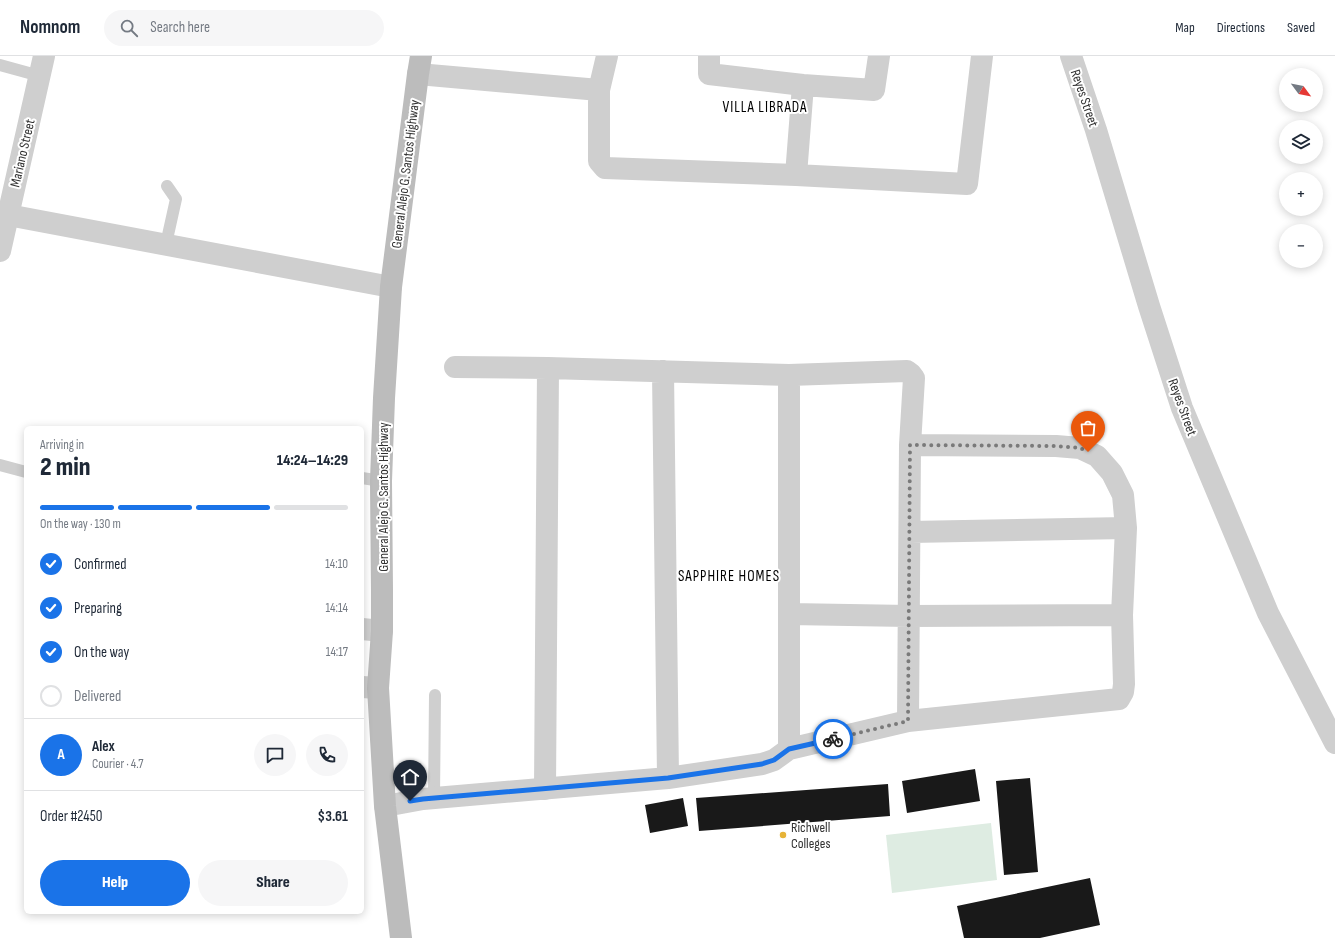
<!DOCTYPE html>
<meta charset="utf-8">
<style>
body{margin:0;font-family:"Sofia Sans Condensed",sans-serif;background:#f6f6f7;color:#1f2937;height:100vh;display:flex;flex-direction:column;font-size:15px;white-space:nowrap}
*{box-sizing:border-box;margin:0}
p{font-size:13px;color:#747a83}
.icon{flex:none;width:22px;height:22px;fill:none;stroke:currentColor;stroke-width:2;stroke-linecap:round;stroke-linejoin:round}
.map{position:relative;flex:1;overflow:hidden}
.sheet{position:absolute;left:24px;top:370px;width:340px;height:488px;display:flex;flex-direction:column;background:#fff;border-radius:6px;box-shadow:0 2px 10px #0003}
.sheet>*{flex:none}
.needle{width:26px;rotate:122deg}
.tools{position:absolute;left:1279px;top:12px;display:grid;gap:8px}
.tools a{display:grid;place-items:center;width:44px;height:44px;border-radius:50%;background:#fff;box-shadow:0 2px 10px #0003;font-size:20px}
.pin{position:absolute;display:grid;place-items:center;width:34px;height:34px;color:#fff;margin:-41px -17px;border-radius:50% 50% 50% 0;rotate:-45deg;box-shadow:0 0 4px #0007}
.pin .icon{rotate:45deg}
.courier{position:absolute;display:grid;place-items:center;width:40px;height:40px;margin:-20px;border:3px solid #1a73e8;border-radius:50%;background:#fff;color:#222;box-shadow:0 1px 5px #0007}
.summary em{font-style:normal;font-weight:800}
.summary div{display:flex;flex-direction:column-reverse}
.summary{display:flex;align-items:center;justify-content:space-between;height:68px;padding:0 16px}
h1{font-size:26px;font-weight:800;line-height:30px}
.bar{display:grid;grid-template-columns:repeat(4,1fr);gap:6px 4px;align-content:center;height:48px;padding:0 16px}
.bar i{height:5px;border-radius:3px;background:#e0e1e3}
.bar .active{background:#1a73e8}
.bar p{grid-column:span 4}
.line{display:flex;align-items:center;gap:10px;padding:0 16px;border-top:1px solid #e0e1e3}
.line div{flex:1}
.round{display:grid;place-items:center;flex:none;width:42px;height:42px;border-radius:21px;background:#f6f6f7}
ol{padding:0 16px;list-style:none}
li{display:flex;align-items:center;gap:12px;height:44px}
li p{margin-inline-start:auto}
li .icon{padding:4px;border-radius:50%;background:#1a73e8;color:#fff;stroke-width:4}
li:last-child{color:#747a83}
li i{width:22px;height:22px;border:2px solid #e0e1e3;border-radius:50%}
.primary-button{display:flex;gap:8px;margin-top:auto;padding:8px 16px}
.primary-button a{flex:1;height:46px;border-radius:24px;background:#1a73e8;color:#fff;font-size:16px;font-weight:800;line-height:46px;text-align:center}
.primary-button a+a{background:#f6f6f7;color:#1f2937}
header{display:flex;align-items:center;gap:24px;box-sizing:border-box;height:56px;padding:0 20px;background:#fff;border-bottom:1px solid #e0e1e3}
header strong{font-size:19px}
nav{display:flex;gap:22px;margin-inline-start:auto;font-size:14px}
.search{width:280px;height:36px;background:#f6f6f7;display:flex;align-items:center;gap:10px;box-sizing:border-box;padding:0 14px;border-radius:22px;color:#747a83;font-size:15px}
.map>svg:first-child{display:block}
</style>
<header>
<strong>Nomnom</strong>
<div class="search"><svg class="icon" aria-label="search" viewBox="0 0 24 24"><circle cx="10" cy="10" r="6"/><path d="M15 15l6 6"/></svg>Search here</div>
<nav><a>Map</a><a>Directions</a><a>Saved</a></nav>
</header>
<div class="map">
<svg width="1335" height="882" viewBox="0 0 1335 882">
<rect width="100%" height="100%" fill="#fff"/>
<path fill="#deece2" d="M991,767L997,824L892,837L886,779Z"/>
<path fill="#191919" d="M975,713L980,745L907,757L902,725Z
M1030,722L1038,816L1004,819L996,725Z
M888,728L890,760L699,775L696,742Z
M683,742L688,770L650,777L645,749Z
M1090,822L1100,869L1040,882H964L957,850Z"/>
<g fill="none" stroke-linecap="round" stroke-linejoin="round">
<path stroke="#cfcfcf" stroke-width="12" d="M0,9L40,20
M166,188L176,143L167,130
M0,409L26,416
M362,422L381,425
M434,742L435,639"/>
<path stroke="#cfcfcf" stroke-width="22" d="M607,0L599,34V105L605,112L796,119L967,128L982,0
M709,0V18L803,29L874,34L879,0
M418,18L599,34
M796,119L803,29
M8,159L391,231
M0,195L44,0
M455,311L548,312L789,319L907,315L911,318L914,322L910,389L908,665
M663,315L668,722
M910,476L1126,472
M789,558L909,560L1122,559
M362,573L382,575
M362,631L378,632
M789,693V319
M545,733L548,312
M385,750L423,743L668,722L762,708L774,704L789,693L908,665L1119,643L1123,636L1124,628L1122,559L1126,472L1123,439L1112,417L1097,400L1080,392L1056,390L910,389"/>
<path stroke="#cfcfcf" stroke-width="22" d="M1071,0L1096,74L1149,250L1182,352L1268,557L1335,687"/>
<path stroke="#bcbcbc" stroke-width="22" d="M401,882L385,750L378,632L382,575V534L381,425L384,342L391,231L418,18L421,0"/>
</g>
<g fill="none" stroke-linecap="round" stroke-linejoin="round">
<path stroke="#7a7a7a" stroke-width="4" stroke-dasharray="0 7.2" d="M833,683L908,665L910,389L1056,390L1080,392L1088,396"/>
<path stroke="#1a73e8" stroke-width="5" d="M410,745L423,743L668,722L762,708L774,704L789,693L833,683"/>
</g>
<circle fill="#e6b337" stroke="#fff" stroke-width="1.5" cx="783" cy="779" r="4"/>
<g text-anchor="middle" stroke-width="4" stroke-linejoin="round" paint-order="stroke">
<g font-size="14" fill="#323232" stroke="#fff">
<text transform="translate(1085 42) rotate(71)" y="5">Reyes Street</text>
<text transform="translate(22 97) rotate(-77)" y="5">Mariano Street</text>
<text transform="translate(405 118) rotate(-83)" y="5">General Alejo G. Santos Highway</text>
<text transform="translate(1183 351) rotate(70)" y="5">Reyes Street</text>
<text transform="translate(383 441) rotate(-90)" y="5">General Alejo G. Santos Highway</text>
</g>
<g font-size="14" fill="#323232" stroke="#fff" text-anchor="start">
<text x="791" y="776">Richwell<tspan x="791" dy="16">Colleges</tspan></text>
</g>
<g font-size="15" letter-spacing="1" fill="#000" stroke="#fff">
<text x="765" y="56">VILLA LIBRADA</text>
<text x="729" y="525">SAPPHIRE HOMES</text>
</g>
</g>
</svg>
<div class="tools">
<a><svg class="needle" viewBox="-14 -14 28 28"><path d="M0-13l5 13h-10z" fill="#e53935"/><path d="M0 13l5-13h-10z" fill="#747a83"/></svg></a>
<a><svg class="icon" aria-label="layers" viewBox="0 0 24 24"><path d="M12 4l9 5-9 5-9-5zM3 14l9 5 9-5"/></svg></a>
<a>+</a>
<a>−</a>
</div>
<div class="pin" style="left:1088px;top:396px;background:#ea580c"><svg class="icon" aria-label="bag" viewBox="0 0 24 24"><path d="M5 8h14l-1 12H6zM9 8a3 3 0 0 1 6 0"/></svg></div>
<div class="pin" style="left:410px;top:745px;background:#1f2937"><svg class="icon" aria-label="home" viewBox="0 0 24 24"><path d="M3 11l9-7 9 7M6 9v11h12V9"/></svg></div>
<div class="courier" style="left:833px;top:683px"><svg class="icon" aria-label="bike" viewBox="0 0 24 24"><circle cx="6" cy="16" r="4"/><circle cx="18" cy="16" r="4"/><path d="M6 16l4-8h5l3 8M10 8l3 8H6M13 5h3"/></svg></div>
<section class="sheet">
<div class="summary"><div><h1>2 min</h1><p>Arriving in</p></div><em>14:24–14:29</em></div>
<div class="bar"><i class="active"></i><i class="active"></i><i class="active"></i><i></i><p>On the way · 130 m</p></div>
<ol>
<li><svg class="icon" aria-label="check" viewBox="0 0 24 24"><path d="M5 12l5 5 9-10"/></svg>Confirmed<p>14:10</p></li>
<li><svg class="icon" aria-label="check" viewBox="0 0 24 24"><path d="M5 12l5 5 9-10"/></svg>Preparing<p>14:14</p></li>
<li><svg class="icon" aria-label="check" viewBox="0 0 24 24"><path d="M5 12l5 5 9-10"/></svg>On the way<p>14:17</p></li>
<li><i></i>Delivered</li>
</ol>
<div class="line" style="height:72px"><b class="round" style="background:#1a73e8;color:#fff">A</b><div><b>Alex</b><p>Courier · 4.7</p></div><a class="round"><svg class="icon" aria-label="chat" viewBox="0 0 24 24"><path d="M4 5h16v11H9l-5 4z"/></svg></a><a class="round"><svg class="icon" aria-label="phone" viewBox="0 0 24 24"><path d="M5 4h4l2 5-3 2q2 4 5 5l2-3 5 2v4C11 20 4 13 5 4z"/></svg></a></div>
<div class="line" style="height:52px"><div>Order #2450</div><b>$3.61</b></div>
<div class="primary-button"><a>Help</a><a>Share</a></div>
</section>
</div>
